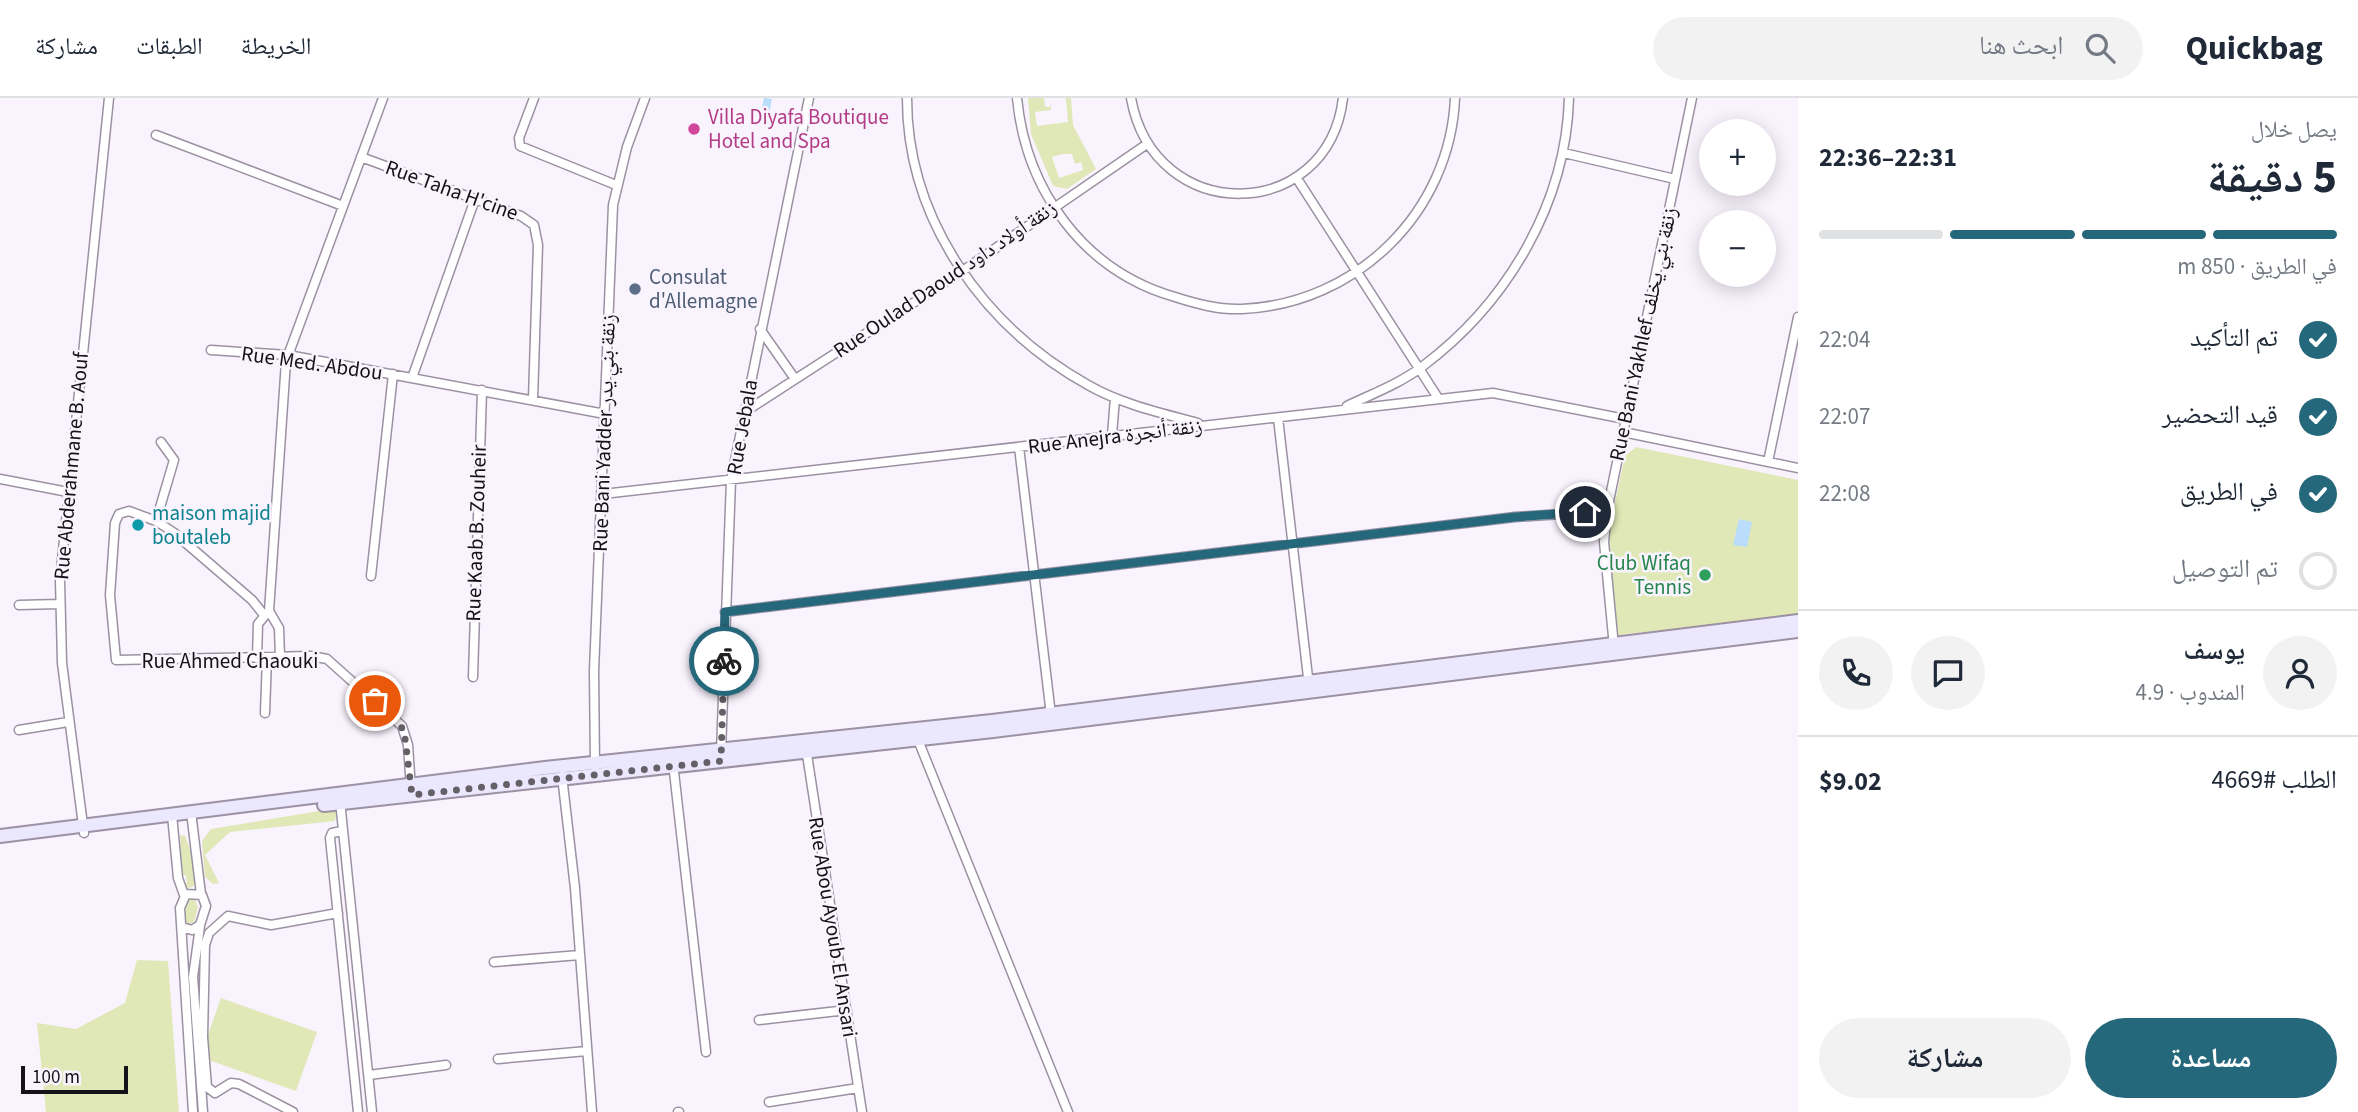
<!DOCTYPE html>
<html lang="ar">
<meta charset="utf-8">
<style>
body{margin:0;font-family:"Source Sans 3","Noto Naskh Arabic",sans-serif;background:#f2f2f3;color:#1f2937;direction:rtl;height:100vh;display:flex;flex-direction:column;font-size:26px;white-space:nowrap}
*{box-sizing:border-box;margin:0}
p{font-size:23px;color:#747a83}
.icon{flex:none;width:38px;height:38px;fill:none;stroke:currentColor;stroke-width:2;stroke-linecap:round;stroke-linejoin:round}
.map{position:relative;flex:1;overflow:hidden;direction:ltr}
.details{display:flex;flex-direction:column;background:#fff;width:560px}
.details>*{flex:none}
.buttons{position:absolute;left:1699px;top:21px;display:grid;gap:14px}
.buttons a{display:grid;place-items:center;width:77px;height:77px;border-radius:50%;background:#fff;box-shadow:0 4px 18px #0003;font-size:35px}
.scale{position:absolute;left:21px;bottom:18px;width:107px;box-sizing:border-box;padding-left:7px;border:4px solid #151118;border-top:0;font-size:19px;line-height:24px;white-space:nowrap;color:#151118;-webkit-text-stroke:5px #f9f3fe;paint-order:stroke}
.pin{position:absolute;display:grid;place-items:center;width:60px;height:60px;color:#fff;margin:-30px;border:4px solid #fff;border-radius:50%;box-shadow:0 2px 7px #0007}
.courier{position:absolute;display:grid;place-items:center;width:70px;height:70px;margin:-35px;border:5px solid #26687b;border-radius:50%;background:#fff;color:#222;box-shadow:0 2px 9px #0007}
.head em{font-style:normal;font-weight:700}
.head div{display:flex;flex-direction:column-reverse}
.head{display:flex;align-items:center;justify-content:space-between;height:119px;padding:0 21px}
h1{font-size:46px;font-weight:700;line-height:52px}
.bar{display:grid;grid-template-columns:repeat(4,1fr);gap:10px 7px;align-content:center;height:84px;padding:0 21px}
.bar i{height:9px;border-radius:5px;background:#e0e1e3}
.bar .selected{background:#26687b}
.bar p{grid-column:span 4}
.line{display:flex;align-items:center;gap:18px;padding:0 21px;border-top:2px solid #e0e1e3}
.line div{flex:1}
.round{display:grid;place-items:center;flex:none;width:74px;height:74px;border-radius:37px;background:#f2f2f3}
ol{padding:0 21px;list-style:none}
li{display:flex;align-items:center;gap:21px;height:77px}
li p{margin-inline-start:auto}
li .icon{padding:7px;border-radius:50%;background:#26687b;color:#fff;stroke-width:4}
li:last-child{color:#747a83}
li i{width:38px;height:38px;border:4px solid #e0e1e3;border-radius:50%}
.button{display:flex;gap:14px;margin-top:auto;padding:14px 21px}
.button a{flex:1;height:80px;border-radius:42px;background:#26687b;color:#fff;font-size:28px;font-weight:700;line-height:80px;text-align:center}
.button a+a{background:#f2f2f3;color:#1f2937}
header{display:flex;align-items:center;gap:42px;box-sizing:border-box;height:98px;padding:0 35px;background:#fff;border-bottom:2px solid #e0e1e3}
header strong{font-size:33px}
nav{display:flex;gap:38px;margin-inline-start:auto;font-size:24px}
.search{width:490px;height:63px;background:#f2f2f3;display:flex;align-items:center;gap:18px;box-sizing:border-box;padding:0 24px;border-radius:38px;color:#747a83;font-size:26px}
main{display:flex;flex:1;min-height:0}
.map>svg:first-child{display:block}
</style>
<header>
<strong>Quickbag</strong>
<div class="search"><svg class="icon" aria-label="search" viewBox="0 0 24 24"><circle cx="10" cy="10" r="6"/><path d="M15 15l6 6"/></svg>ابحث هنا</div>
<nav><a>الخريطة</a><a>الطبقات</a><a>مشاركة</a></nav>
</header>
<main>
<section class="details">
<div class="head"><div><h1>5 دقيقة</h1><p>يصل خلال</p></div><em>22:31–22:36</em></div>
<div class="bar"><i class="selected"></i><i class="selected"></i><i class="selected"></i><i></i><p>في الطريق · 850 m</p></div>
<ol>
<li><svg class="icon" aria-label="check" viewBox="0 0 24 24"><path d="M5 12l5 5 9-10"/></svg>تم التأكيد<p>22:04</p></li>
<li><svg class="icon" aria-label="check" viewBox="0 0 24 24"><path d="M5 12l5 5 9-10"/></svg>قيد التحضير<p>22:07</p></li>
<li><svg class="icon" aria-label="check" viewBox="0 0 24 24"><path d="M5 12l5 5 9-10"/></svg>في الطريق<p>22:08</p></li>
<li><i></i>تم التوصيل</li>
</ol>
<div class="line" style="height:126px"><a class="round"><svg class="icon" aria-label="person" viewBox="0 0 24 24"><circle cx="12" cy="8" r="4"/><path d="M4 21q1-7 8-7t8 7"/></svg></a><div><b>يوسف</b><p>المندوب · 4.9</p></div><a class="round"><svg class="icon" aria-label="chat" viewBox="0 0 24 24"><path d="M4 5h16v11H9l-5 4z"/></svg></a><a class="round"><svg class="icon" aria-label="phone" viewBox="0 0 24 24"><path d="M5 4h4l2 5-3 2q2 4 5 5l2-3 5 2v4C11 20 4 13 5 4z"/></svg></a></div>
<div class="line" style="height:91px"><div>الطلب #4669</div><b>$9.02</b></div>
<div class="button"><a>مساعدة</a><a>مشاركة</a></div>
</section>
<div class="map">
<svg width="1798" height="1014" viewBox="0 0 1798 1014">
<rect width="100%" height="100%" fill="#f9f3fe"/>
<path fill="#e0e8b7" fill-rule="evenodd" d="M1028,0H1044L1045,9H1050V0L1051,12L1035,14L1037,28L1068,24L1066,0H1071L1073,27L1096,71L1067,91L1053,88L1031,36ZM1063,56H1072L1075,66L1081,64L1083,72L1059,80L1052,59Z
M1636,349L1798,382V517L1618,537L1608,437L1625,358Z
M337,710L335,723L230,734L205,757L219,785L213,786L205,779L202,743L211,731Z
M180,737L185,738L194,762L196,785L192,789L185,790L182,785H187L186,777H182Z
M194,800L198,809L194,824L189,826L184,822L183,813L189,801Z
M137,862L168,863L179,1014H46L37,925L76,931L125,905Z
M221,900L317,934L296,993L200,959Z"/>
<path fill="#b9ddfb" d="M764,0L772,1L767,25L759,23Z
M1739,421L1752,424L1747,449L1733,447Z"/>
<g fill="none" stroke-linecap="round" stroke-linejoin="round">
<g stroke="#9b91a2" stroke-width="11">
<path id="street" d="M534,0L519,40L520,48L616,87
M907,0C907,122 984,229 1088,287C1121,306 1161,315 1198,325
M1017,0C1026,93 1084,173 1175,199C1197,206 1219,212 1242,211C1357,206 1450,114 1455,0
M1131,0C1154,129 1328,126 1343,0
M156,37L343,108
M1564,55L1675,81
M361,59L521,118L534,127L538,147L533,301
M1296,79L1438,300
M760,231L795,281
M211,252L288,257L605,316
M412,280L475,101
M1347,308C1372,296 1401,285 1423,268C1507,205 1566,106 1569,0
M743,315L961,174L1147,46
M1278,320L1309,588
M1623,334L1798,370
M1112,337L1115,300
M1019,349L1051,617
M1768,364L1798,219
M0,381L68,394
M603,396L1493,295L1625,321
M156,423L174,362L161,344
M371,478L393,276
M19,507L59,506
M269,513L286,263L383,0
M269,513L279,530L280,559
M725,514L1515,419L1607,413
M264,517L252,502L173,434L156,423L129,413L119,416L115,425L110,497L116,562L311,558L327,561L402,628L408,647L411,691
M1614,549L1604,444L1607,413L1692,0
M257,560L258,526L267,515
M473,579L482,292
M265,615L267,560
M19,632L68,624
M916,637L1068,1014
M806,650L862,1014
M721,654L731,382L809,0
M673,665L706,954
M595,669L594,573L613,107L627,49L645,0
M562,678L575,790L592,1014
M340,703L372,1014
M191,714L201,796
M172,717L178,780L184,797
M342,733L332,735L330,740L358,1014
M84,735L62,565L60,482L109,0
M200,828L193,879L203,1014
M182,829L192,832L200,827L206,808L202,797L186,796L180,810L193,1014
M494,864L580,857
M759,922L847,912
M498,961L587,953
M369,977L446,967
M769,1004L858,990
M293,1014L239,986L231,985L215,995L207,989L203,939L205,847L209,835L228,818L271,827L338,815
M678,1014H679"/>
</g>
<g stroke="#9b91a2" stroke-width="16">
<path id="secondary" d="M324,707L993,633L1798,533
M0,738L545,670L992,623L1798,523"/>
</g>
<use href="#street" stroke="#fff" stroke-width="8"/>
<use href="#secondary" stroke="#ebe8fe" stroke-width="12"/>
</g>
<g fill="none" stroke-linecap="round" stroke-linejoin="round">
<path stroke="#656068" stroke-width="7" stroke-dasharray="0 12.6" d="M375,603L404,632L412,697L721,663L724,563"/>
<path stroke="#26687b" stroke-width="9" d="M724,563L725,514L1515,419L1585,414"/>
</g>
<circle fill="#d1479c" stroke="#f9f3fe" stroke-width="2.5" cx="694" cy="31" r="7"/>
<circle fill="#5c6f8a" stroke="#f9f3fe" stroke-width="2.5" cx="635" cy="191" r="7"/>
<circle fill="#0f9aa8" stroke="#f9f3fe" stroke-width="2.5" cx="138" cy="427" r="7"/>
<circle fill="#2e9e5b" stroke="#f9f3fe" stroke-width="2.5" cx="1705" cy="477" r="7"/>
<g text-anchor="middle" stroke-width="5" stroke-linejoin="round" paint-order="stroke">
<g font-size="21" fill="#b23c85" stroke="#f9f3fe" text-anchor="start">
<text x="708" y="26">Villa Diyafa Boutique<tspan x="708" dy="24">Hotel and Spa</tspan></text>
</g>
<g font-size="21" fill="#151118" stroke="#f9f3fe">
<text transform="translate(452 92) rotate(20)" y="7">Rue Taha H'cine</text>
<text transform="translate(945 181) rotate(-34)" y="7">Rue Oulad Daoud زنقة أولاد داود</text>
<text transform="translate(1643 236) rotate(-78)" y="7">Rue Bani Yakhlef زنقة بني يخلف</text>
<text transform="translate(312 265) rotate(8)" y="7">Rue Med. Abdou</text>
<text transform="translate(742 329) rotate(-80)" y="7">Rue Jebala</text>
<text transform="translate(604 335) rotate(-88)" y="7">Rue Bani Yadder زنقة بني يدر</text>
<text transform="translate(1115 338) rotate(-7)" y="7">Rue Anejra زنقة أنجرة</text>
<text transform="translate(71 368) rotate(-85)" y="7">Rue Abderahmane B. Aouf</text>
<text transform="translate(476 435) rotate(-88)" y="7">Rue Kaab B. Zouheir</text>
<text x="230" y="570">Rue Ahmed Chaouki</text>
<text transform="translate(833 829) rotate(81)" y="7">Rue Abou Ayoub El Ansari</text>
</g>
<g font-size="21" fill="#4e5e75" stroke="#f9f3fe" text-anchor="start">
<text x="649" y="186">Consulat<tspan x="649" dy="24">d'Allemagne</tspan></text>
</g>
<g font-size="21" fill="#0d838f" stroke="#f9f3fe" text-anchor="start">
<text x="152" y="422">maison majid<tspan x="152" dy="24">boutaleb</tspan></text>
</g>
<g font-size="21" fill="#27864d" stroke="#f9f3fe" text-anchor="end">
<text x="1691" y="472">Club Wifaq<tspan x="1691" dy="24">Tennis</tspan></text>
</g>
</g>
</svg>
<div class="buttons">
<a>+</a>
<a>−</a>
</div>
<div class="scale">100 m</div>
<div class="pin" style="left:375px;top:603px;background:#ea580c"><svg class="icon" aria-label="bag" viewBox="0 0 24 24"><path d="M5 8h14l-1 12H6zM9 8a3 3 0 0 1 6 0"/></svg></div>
<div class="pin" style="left:1585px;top:414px;background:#1f2937"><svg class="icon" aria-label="home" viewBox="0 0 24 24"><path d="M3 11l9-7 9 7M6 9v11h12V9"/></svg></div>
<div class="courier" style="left:724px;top:563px"><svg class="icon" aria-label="bike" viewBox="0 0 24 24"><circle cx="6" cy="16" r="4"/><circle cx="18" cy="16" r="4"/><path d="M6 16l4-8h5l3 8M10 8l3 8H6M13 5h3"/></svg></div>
</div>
</main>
